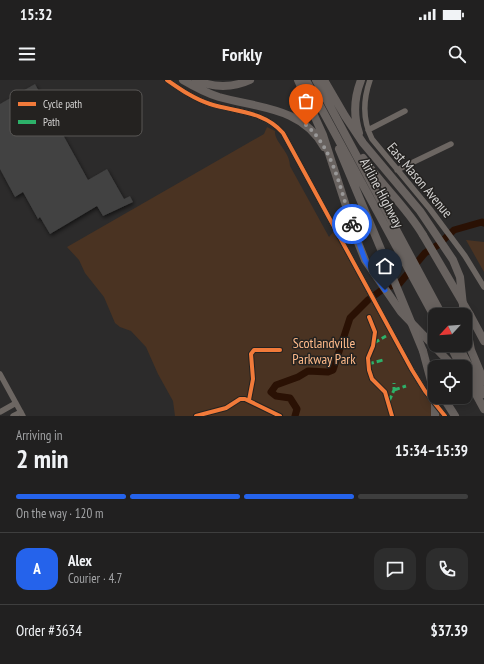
<!DOCTYPE html>
<meta charset="utf-8">
<style>
body{margin:0;font-family:"PT Sans Narrow",sans-serif;background:#2d2d2d;color:#f1f3f6;height:100vh;display:flex;flex-direction:column;font-size:15px;white-space:nowrap}
*{box-sizing:border-box;margin:0}
p{font-size:13px;color:#a2a3a5}
.icon{flex:none;width:22px;height:22px;fill:none;stroke:currentColor;stroke-width:2;stroke-linecap:round;stroke-linejoin:round}
.map{position:relative;height:336px;overflow:hidden}
.drawer{display:flex;flex-direction:column;background:#212020;flex:1}
.drawer>*{flex:none}
.needle{width:26px;rotate:244deg}
.buttons{position:absolute;left:428px;top:228px;display:grid;gap:8px}
.buttons a{display:grid;place-items:center;width:44px;height:44px;border-radius:8px;background:#212020;box-shadow:0 2px 10px #0003,0 0 0 1px #3e3e3e;font-size:20px}
.pin{position:absolute;display:grid;place-items:center;width:34px;height:34px;color:#fff;margin:-41px -17px;border-radius:50% 50% 50% 0;rotate:-45deg;box-shadow:0 0 4px #0007}
.pin .icon{rotate:45deg}
.courier{position:absolute;display:grid;place-items:center;width:40px;height:40px;margin:-20px;border:3px solid #2563eb;border-radius:50%;background:#fff;color:#222;box-shadow:0 1px 5px #0007}
.summary em{font-style:normal;font-weight:700}
.summary div{display:flex;flex-direction:column-reverse}
.summary{display:flex;align-items:center;justify-content:space-between;height:68px;padding:0 16px}
h1{font-size:26px;font-weight:700;line-height:30px}
.bar{display:grid;grid-template-columns:repeat(4,1fr);gap:6px 4px;align-content:center;height:48px;padding:0 16px}
.bar i{height:5px;border-radius:3px;background:#3e3e3e}
.bar .current{background:#2563eb}
.bar p{grid-column:span 4}
.line{display:flex;align-items:center;gap:10px;padding:0 16px;border-top:1px solid #3e3e3e}
.line div{flex:1}
.round{display:grid;place-items:center;flex:none;width:42px;height:42px;border-radius:12px;background:#2d2d2d}
.status{display:flex;justify-content:space-between;align-items:center;height:28px;padding:0 20px;background:#212020;direction:ltr}
.status svg{height:11px;fill:currentColor}
header{display:flex;justify-content:space-between;align-items:center;height:52px;padding:0 16px;background:#212020;font-size:18px;font-weight:700}
.map>svg:first-child{display:block}
</style>
<div class="status"><b>15:32</b><svg viewBox="0 0 49 12"><path d="M0 12V9h3v3zM5 12V6h3v6zM10 12V3h3v9zM15 12V0h3v12zM26 1h20v11H26zM47 4h2v5h-2z"/></svg></div>
<header><svg class="icon" aria-label="menu" viewBox="0 0 24 24"><path d="M4 6h16M4 12h16M4 18h16"/></svg>Forkly<svg class="icon" aria-label="search" viewBox="0 0 24 24"><circle cx="10" cy="10" r="6"/><path d="M15 15l6 6"/></svg></header>
<div class="map">
<svg width="484" height="336" viewBox="0 0 484 336">
<defs>
<filter id="shadow"><feDropShadow dx="1" dy="2" stdDeviation="2" flood-color="#0009"/></filter>
</defs>
<rect width="100%" height="100%" fill="#2c2b2b"/>
<path fill="#4a3322" d="M267,47L275,51C274,62 290,71 290,86L329,157L334,151L417,304L442,336H175L173,321L158,294L146,267L131,251L120,247L115,243L104,217L85,193L79,180L67,167L264,54Z
M466,160L484,162V192Z"/>
<g fill="none" stroke-linecap="round" stroke-linejoin="round">
<path stroke="#2a1104" stroke-width="7" d="M295,336L297,329L290,318L276,316L271,312L276,305L298,297L308,291L328,292L333,290L350,238L368,220L386,207L399,204L425,173L438,165L454,150L482,142L484,143"/>
</g>
<path fill="#424242" filter="url(#shadow)" d="M35,4L88,100L107,89L124,119L130,116L133,122L103,136L97,126L50,154L40,137L38,139L23,112L15,117L0,89V24Z"/>
<g fill="none" stroke-linecap="round" stroke-linejoin="round">
<path stroke="#6c6662" stroke-width="5.5" d="M167,0C180,9 194,19 210,24C236,32 264,31 283,53L412,290L425,311L445,336
M370,0C363,20 362,39 372,59L430,129L465,176L484,207
M368,50L405,31
M397,90L451,64
M0,294L23,336
M0,332L16,323
M13,336L21,332"/>
<path stroke="#68625f" stroke-width="8" d="M183,0C195,7 206,13 219,17C258,28 302,27 324,67
M196,0C213,8 233,8 250,0
M298,0L323,55L357,160L365,180L401,232L454,287
M306,0L435,238
M316,0L442,235
M324,0L345,36L363,63L420,131L453,180L460,197L464,235
M359,53C353,35 354,18 361,0
M339,69L388,186
M363,78C381,105 406,126 423,155
M470,235L484,261
M465,240L471,270L484,301
M450,265L461,287
M458,265L484,314
M423,271L435,316
M465,294L484,329
M443,317L455,336"/>
<path stroke="#68625f" stroke-width="8" d="M423,155L470,235
M388,186L423,271
M435,317V336"/>
<path stroke="#2db169" stroke-width="3" stroke-dasharray="6 3" stroke-linecap="butt" d="M374,263L386,256
M368,284L383,280
M394,310L406,306
M389,321L394,310V303"/>
<g stroke="#242220" stroke-width="6">
<path id="cycleway" d="M167,0C180,9 194,19 210,24C236,32 264,31 283,53L412,290L425,311L445,336
M369,237L375,252L373,266L368,278L369,290L372,299L385,312L392,336
M249,320L253,299L251,274L254,270H280
M196,336L226,328L240,319H245L280,336"/>
</g>
<use href="#cycleway" stroke="#f17a3a" stroke-width="4"/>
</g>
<g fill="none" stroke-linecap="round" stroke-linejoin="round">
<path stroke="#999898" stroke-width="4" stroke-dasharray="0 7.2" d="M306,45C334,69 340,110 352,144"/>
<path stroke="#2563eb" stroke-width="5" d="M352,144L365,180L385,210"/>
</g>
<g text-anchor="middle" stroke-width="3" stroke-linejoin="round" paint-order="stroke">
<g font-size="14" fill="#d4d3d2" stroke="#242220">
<text transform="translate(420 100) rotate(50)" y="5">East Mason Avenue</text>
<text transform="translate(382 113) rotate(62)" y="5">Airline Highway</text>
</g>
<g font-size="14" fill="#feba8a" stroke="#242220">
<text x="324" y="268">Scotlandville<tspan x="324" dy="16">Parkway Park</tspan></text>
</g>
</g>
<rect x="10" y="10" width="132" height="46" rx="6" fill="#242220" stroke="#595755" stroke-width="1"/>
<rect x="18" y="22" width="18" height="4" fill="#f17a3a"/>
<rect x="18" y="40" width="18" height="4" fill="#2db169"/>
<g font-size="11" fill="#d4d3d2">
<text x="43" y="28">Cycle path</text>
<text x="43" y="46">Path</text>
</g>
</svg>
<div class="buttons">
<a><svg class="needle" viewBox="-14 -14 28 28"><path d="M0-13l5 13h-10z" fill="#e53935"/><path d="M0 13l5-13h-10z" fill="#a2a3a5"/></svg></a>
<a><svg class="icon" aria-label="locate" viewBox="0 0 24 24"><circle cx="12" cy="12" r="6"/><path d="M12 2v4M12 18v4M2 12h4M18 12h4"/></svg></a>
</div>
<div class="pin" style="left:306px;top:45px;background:#ea580c"><svg class="icon" aria-label="bag" viewBox="0 0 24 24"><path d="M5 8h14l-1 12H6zM9 8a3 3 0 0 1 6 0"/></svg></div>
<div class="pin" style="left:385px;top:210px;background:#1f2937"><svg class="icon" aria-label="home" viewBox="0 0 24 24"><path d="M3 11l9-7 9 7M6 9v11h12V9"/></svg></div>
<div class="courier" style="left:352px;top:144px"><svg class="icon" aria-label="bike" viewBox="0 0 24 24"><circle cx="6" cy="16" r="4"/><circle cx="18" cy="16" r="4"/><path d="M6 16l4-8h5l3 8M10 8l3 8H6M13 5h3"/></svg></div>
</div>
<section class="drawer">
<div class="summary"><div><h1>2 min</h1><p>Arriving in</p></div><em>15:34–15:39</em></div>
<div class="bar"><i class="current"></i><i class="current"></i><i class="current"></i><i></i><p>On the way · 120 m</p></div>
<div class="line" style="height:72px"><b class="round" style="background:#2563eb;color:#fff">A</b><div><b>Alex</b><p>Courier · 4.7</p></div><a class="round"><svg class="icon" aria-label="chat" viewBox="0 0 24 24"><path d="M4 5h16v11H9l-5 4z"/></svg></a><a class="round"><svg class="icon" aria-label="phone" viewBox="0 0 24 24"><path d="M5 4h4l2 5-3 2q2 4 5 5l2-3 5 2v4C11 20 4 13 5 4z"/></svg></a></div>
<div class="line" style="height:52px"><div>Order #3634</div><b>$37.39</b></div>
</section>
